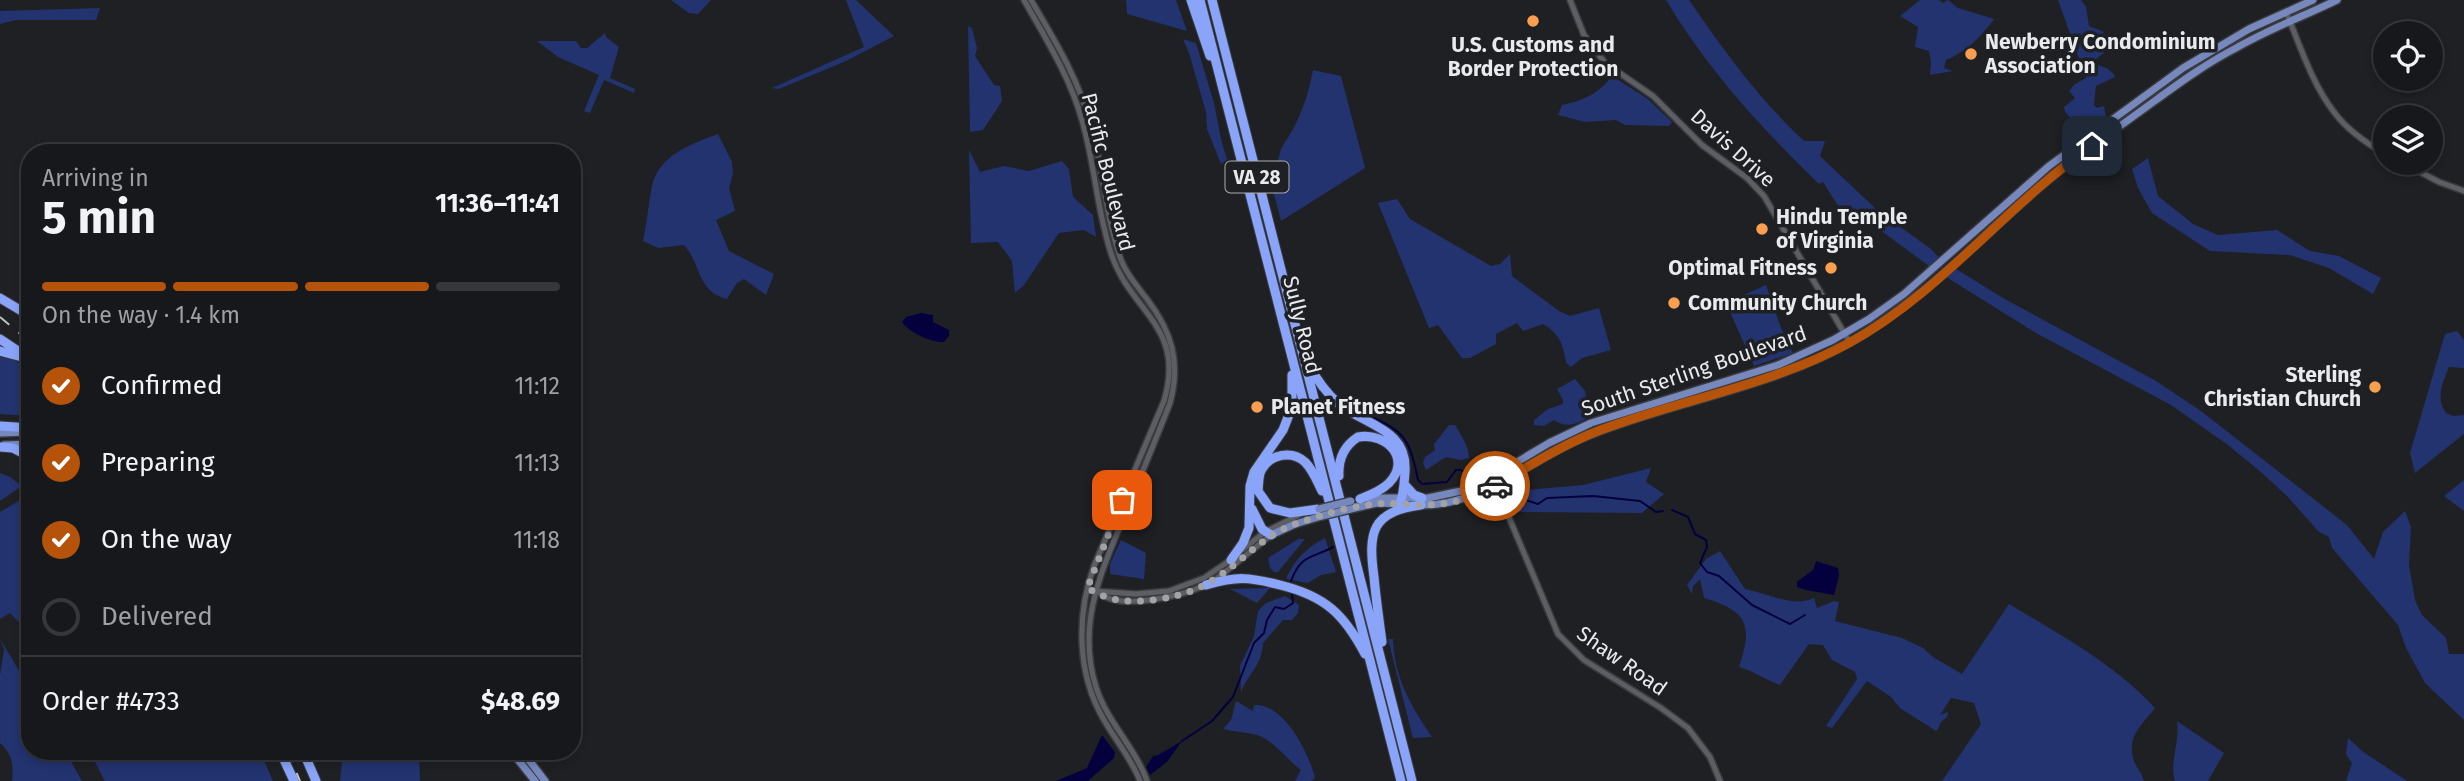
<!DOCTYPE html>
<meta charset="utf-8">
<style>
body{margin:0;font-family:"Fira Sans",sans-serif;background:#1f2124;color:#f1f3f6;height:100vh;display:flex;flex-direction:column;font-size:26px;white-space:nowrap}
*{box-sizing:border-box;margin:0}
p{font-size:23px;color:#9ea0a3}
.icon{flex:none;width:38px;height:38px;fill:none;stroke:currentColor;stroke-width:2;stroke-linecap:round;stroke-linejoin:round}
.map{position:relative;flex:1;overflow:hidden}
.sheet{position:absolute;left:21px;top:144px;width:560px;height:616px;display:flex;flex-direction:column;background:#16181b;border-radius:28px;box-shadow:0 4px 10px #0003,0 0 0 2px #35373a}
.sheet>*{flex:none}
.controls{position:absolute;left:2373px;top:21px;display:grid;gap:14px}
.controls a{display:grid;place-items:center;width:70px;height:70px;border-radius:50%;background:#16181b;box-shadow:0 4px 10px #0003,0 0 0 2px #35373a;font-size:35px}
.pin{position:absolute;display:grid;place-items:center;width:60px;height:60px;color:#fff;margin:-30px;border-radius:14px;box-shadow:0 4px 10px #0006}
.courier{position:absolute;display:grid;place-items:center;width:70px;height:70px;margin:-35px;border:5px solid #b45309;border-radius:50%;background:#fff;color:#222;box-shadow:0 2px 9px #0007}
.head em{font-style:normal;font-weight:700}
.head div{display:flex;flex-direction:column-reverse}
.head{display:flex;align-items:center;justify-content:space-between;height:119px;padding:0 21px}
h1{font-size:46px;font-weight:700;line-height:52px}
.bar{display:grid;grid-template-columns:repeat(4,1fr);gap:10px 7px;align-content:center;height:84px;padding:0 21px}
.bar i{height:9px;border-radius:5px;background:#35373a}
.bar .on{background:#b45309}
.bar p{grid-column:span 4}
.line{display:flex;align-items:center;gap:18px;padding:0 21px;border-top:2px solid #35373a}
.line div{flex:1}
ol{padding:0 21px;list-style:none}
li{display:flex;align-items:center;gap:21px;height:77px}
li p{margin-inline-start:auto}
li .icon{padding:7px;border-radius:50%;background:#b45309;color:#fff;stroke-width:4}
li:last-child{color:#9ea0a3}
li i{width:38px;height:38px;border:4px solid #35373a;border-radius:50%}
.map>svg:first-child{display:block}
</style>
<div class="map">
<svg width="2464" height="781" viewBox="0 0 2464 781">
<rect width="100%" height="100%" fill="#1e2024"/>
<path fill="#23336f" d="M671,0H711L698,14L689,13Z
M846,0H856L894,36L846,61L779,89L772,88L864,47Z
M1126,0H1176L1187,31L1127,14Z
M1666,0H1689C1725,52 1758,98 1804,141H1825L1820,156L1878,211L1931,249L1942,261L1933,269L1850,208L1842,212L1823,182L1819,184C1762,129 1707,69 1666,0Z
M1920,0H1939L1943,3L1948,0L1958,8L1994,19C1982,36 1966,52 1946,60L1944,68L1953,71L1930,75L1931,63L1929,51L1915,47L1918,27L1900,16Z
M2058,0H2081L2086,7L2089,26L2104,32L2097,40L2104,53L2089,64C2099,65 2111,67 2115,77L2096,86L2094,105L2097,108L2104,106L2106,119L2078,126L2065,112L2064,107L2075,98L2069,91L2075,84L2086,78Z
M100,8L96,20H16L0,24V11Z
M968,26L972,28L977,48L975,56L994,85L1000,86L1002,101L983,130L970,132Z
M605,33L606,37L619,47L610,78L635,89L634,93L604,80L590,113L584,111L599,75L558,57L537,41H576L581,48H587Z
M1183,39L1196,43L1214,103L1221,139L1227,160L1221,164L1207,129L1206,112L1189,53Z
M1313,70L1341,76L1365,168L1281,221L1269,175C1272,170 1276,165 1278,160C1280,155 1280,149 1284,144C1299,122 1308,97 1313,70Z
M1612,76L1648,99L1672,122L1669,126L1625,125L1616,120L1585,122L1558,115L1562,105C1582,101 1599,94 1612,76Z
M718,134L732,162L733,174L729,188L735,211L716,220L729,251L774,274L766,295L744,279L737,283L727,299C697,292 701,263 684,245L658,248L643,241C647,223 648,205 652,186C659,155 691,144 718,134Z
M969,150L980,172L1004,166L1029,171L1062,161L1069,169L1073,197L1093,215L1096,237L1084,230L1059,233L1024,285L1015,293L1012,261L998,242L971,243Z
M2148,158L2158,196L2193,224L2218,235L2277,230L2310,251L2339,256L2381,278L2373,294L2329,268L2290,255L2210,251L2152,213L2138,188L2132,169Z
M1397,199L1410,219L1491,266L1500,264L1510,254L1512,276L1559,311L1570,316L1599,308L1611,350L1582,358L1571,367L1566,363C1563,344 1560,334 1543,324L1523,331L1517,323L1496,334V344L1470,358H1462L1438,325L1429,328L1378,203Z
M1953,267L2003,298L2156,381L2201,411L2347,525L2374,559L2383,532L2405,511L2411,527L2409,565L2415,600L2422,615L2446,638L2449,654H2464V720L2425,683L2406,648L2398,625L2332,548L2329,537L2319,532L2287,496L2262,473L2228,445L2171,405L2036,333L1943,275Z
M1766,285L1781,328L1793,353L1754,366L1726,303Z
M2457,331L2464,340V368L2449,367C2443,382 2435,398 2446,413L2453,416L2464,415V434L2415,473L2410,453L2445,334Z
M0,357L14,360L30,370V416L0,414Z
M1575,379L1585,391L1591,416C1577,424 1568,429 1554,420L1544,426L1534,425V420L1548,409L1563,404V400L1557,389Z
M1449,425H1455C1461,435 1469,446 1469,458L1461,460L1446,457L1426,470L1423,463L1425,457L1435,450L1434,444Z
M1651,468L1646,482L1664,494L1642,513L1518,512L1506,494L1510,483H1521L1525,490L1583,485Z
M0,473L10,477L22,486L0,501Z
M2464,480V511L2444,496Z
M27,496L30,498V634L10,613L0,619V512Z
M1325,538L1336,572L1321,575L1308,583L1286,579C1294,560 1307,547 1325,538Z
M1298,539H1305L1278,572H1274L1270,568L1268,558Z
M1121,540L1146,553L1144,579L1110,574V564Z
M1720,551L1745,589C1767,593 1794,608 1814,598L1817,608L1834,601L1839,602L1835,621L1902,638L1923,648L1933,657L1962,674L2009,604C2059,634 2115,664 2155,708C2141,726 2126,737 2134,761C2137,769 2142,773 2144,781H1942L1981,724L1974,703L1951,698L1940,715L1948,712L1947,717L1941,722L1938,729L1936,731L1900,708L1891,697L1867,681L1832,728L1826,726L1857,679L1855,672L1832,660L1823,645L1809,644L1780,685C1766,680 1754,671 1739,667C1753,625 1748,611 1704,598L1700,579L1693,586L1692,594L1687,585L1706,559Z
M1270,588L1257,603L1230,589Z
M1285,596L1299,605L1298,613L1292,620H1283L1263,643C1262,666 1249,672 1241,692L1240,666L1254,636L1258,611L1266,603Z
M0,639L30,689V751H65L82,781H12C14,766 12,753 0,743V675L4,649Z
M1388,639H1393C1394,677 1411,706 1432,737L1413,738Z
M1236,701L1253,711L1254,705C1284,703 1309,753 1315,778L1311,781H1295L1301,770C1287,760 1275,741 1257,735C1246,732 1234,732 1223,729L1231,720Z
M2177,721L2224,753L2208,781H2175C2169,764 2180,742 2177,721Z
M2348,738L2362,751L2407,781H2346L2352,763L2346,754Z
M89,751L258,753L262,756L273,781H105Z
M343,751H419L420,781H340Z"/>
<path fill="#04003e" d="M921,313L933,315V322L949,330V336L944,342C931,343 909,332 902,322L906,317Z
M1816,561L1838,568L1839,576L1834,595L1806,590L1797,587V582L1813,570Z
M1102,735L1115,752L1114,758L1088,781H1056L1087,768Z
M1182,741L1167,762L1150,775L1146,767L1153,756L1158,755Z"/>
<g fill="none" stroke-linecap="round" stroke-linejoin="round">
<path stroke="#04003e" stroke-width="2" d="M1357,410C1401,431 1408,430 1418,480L1422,484
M1423,484L1447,482L1456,470H1461L1471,478
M1509,485L1510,492L1516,497L1538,504L1547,498L1593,496L1640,501L1656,512L1663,511
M1672,510L1688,517L1695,534L1706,540L1707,547L1700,563L1707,572L1719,576L1752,605L1790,624L1805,615
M1291,581C1301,554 1311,559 1333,547
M1182,741L1212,721L1233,697L1254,643L1264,633L1267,620L1275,607L1284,609L1293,603L1292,594"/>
<g stroke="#3a3a3e" stroke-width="8">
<path id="secondary" d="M1024,0C1046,39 1070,77 1082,120C1095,164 1097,213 1112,256C1132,313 1186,327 1164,401L1094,566C1076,616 1077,674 1104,720C1116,741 1131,758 1140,781
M1031,0C1056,42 1080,82 1092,129C1103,170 1105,214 1119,254C1124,271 1136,285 1147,299C1172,332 1181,362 1170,403C1156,439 1141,475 1126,512C1102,570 1076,623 1096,687C1107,722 1135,747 1147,781
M1570,0L1584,35L1605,63L1653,96L1702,145L1747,178L1764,196L1850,343
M2286,12C2300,45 2312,84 2334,112C2347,130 2366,143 2385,154
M2403,163L2439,182L2464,191
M1492,477L1558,634L1584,660L1661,708L1688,728L1710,757L1720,781
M1242,550L1265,532L1299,515
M1215,580L1271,535
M1094,591L1136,594L1169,591L1204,578L1232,559
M1099,592C1118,612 1183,595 1206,585"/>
</g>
<g stroke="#3a3a3e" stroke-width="10">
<path id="primary" d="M0,433L30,432
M4,445L30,444
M1368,498H1428L1461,491L1492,477L1549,443L1591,423L1778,365L1833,340L1869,319L1904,294L2049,166L2183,68L2249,29L2313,0
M1418,505C1482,507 1528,460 1584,437C1674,400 1775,388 1859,337C1929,295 1986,232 2048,180C2077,156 2108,135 2138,113C2170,90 2201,66 2236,48C2269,29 2304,16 2337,0
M1355,508L1377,503L1403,504
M1271,535L1295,524L1322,516
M511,751L535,781
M522,751L545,781"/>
</g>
<g stroke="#3a3a3e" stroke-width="11">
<path id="highway" d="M1191,0L1210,56
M1200,0L1401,781
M1212,0L1412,781
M0,298L30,316
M0,339L30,359
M0,351L22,357
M1309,365C1317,380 1325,392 1338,403C1365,426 1408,428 1405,472C1404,483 1404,494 1400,503
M0,426L30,428
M0,447L13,448L30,457
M1339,476C1338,459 1344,446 1358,437C1387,432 1412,459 1389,483C1381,491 1370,495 1360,499
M1404,484L1414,495L1422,498
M1252,509L1262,529L1271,535
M1319,509L1290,513L1270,508L1258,491C1259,483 1258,475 1262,469C1271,454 1292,450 1305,462C1313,470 1317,481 1322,491
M1231,560L1243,543L1249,528L1250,486L1254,472L1283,430L1292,407V375
M1206,585C1237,576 1249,577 1280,585C1325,596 1344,614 1365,654
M1382,642C1379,620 1376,599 1374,577C1368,533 1371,511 1421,505
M280,751L294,781
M303,751L316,781"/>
</g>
<use href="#secondary" stroke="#5c5e63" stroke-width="5"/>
<use href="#primary" stroke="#7788bd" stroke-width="7"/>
<use href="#highway" stroke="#89a4f9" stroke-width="9"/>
<path stroke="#bfc0c4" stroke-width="2" stroke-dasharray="12 12" stroke-linecap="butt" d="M0,317L30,342
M287,751L300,781"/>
<g stroke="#3a3a3e" stroke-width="10" stroke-linecap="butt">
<path id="primary-bridge" d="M1319,509L1351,501
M1322,516L1355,508"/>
</g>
<use href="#primary-bridge" stroke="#7788bd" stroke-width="7"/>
</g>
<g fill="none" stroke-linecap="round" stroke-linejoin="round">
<path stroke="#a2a3a7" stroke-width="7" stroke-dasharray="0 12.6" d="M1122,500L1087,589C1095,591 1100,595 1106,597C1127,604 1155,601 1175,596C1230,583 1250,539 1298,523C1322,515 1350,506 1376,504C1392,502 1408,505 1424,505C1449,505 1474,498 1495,486"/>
<path stroke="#b45309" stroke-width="9" d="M1495,486C1529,466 1562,445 1598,431C1681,399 1770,386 1849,343C1941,293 2006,205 2092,146"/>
</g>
<g fill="#fa9f4f" stroke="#1e2024" stroke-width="2.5">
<circle cx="1533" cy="21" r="7"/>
<circle cx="1971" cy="54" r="7"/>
<circle cx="1762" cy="229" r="7"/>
<circle cx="1831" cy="268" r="7"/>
<circle cx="1674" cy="303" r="7"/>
<circle cx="2375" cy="387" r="7"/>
<circle cx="1257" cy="407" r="7"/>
</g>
<g text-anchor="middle" stroke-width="7" stroke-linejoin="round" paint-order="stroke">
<rect fill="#1e2024" stroke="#acadb1" stroke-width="2" x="1225.5" y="161.5" width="63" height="31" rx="5"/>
<g font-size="19" font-weight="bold" fill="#e9eaed">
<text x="1257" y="184">VA 28</text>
</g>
<g font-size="21" font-weight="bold" fill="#e9eaed" stroke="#1e2024" text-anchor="start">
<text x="1985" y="49">Newberry Condominium<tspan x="1985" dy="24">Association</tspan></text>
<text x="1533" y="52" text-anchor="middle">U.S. Customs and<tspan x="1533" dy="24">Border Protection</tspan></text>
<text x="1776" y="224">Hindu Temple<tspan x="1776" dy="24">of Virginia</tspan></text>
<text x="1817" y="275" text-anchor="end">Optimal Fitness</text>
<text x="1688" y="310">Community Church</text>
<text x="2361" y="382" text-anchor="end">Sterling<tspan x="2361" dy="24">Christian Church</tspan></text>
<text x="1271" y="414">Planet Fitness</text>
</g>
<g font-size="21" fill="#e9eaed" stroke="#1e2024">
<text transform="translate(1733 148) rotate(42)" y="7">Davis Drive</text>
<text transform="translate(1108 172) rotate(76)" y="7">Pacific Boulevard</text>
<text transform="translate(1302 325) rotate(76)" y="7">Sully Road</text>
<text transform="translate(1694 371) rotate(-19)" y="7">South Sterling Boulevard</text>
<text transform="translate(1622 661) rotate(35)" y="7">Shaw Road</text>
</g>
</g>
</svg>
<div class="controls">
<a><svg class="icon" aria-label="locate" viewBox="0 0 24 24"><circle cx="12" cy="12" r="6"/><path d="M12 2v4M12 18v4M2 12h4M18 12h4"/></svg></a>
<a><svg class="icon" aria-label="layers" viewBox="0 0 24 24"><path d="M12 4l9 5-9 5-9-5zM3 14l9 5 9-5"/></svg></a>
</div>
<div class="pin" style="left:1122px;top:500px;background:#ea580c"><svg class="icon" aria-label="bag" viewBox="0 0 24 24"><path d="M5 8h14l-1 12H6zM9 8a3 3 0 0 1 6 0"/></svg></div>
<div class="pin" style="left:2092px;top:146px;background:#1f2937"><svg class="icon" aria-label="home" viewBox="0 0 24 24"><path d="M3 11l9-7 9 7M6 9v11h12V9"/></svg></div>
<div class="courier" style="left:1495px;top:486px"><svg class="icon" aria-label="car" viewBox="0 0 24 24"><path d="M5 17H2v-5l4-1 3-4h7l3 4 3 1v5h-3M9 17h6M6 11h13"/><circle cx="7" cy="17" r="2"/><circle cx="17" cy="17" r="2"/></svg></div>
<section class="sheet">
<div class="head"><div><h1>5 min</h1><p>Arriving in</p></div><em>11:36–11:41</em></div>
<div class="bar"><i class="on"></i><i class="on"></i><i class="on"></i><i></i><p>On the way · 1.4 km</p></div>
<ol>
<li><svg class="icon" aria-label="check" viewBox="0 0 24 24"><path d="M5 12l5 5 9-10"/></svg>Confirmed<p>11:12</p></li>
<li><svg class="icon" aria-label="check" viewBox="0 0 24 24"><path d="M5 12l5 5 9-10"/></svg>Preparing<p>11:13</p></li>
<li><svg class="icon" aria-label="check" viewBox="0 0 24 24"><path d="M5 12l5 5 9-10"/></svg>On the way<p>11:18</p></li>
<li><i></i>Delivered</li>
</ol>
<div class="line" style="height:91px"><div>Order #4733</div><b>$48.69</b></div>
</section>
</div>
